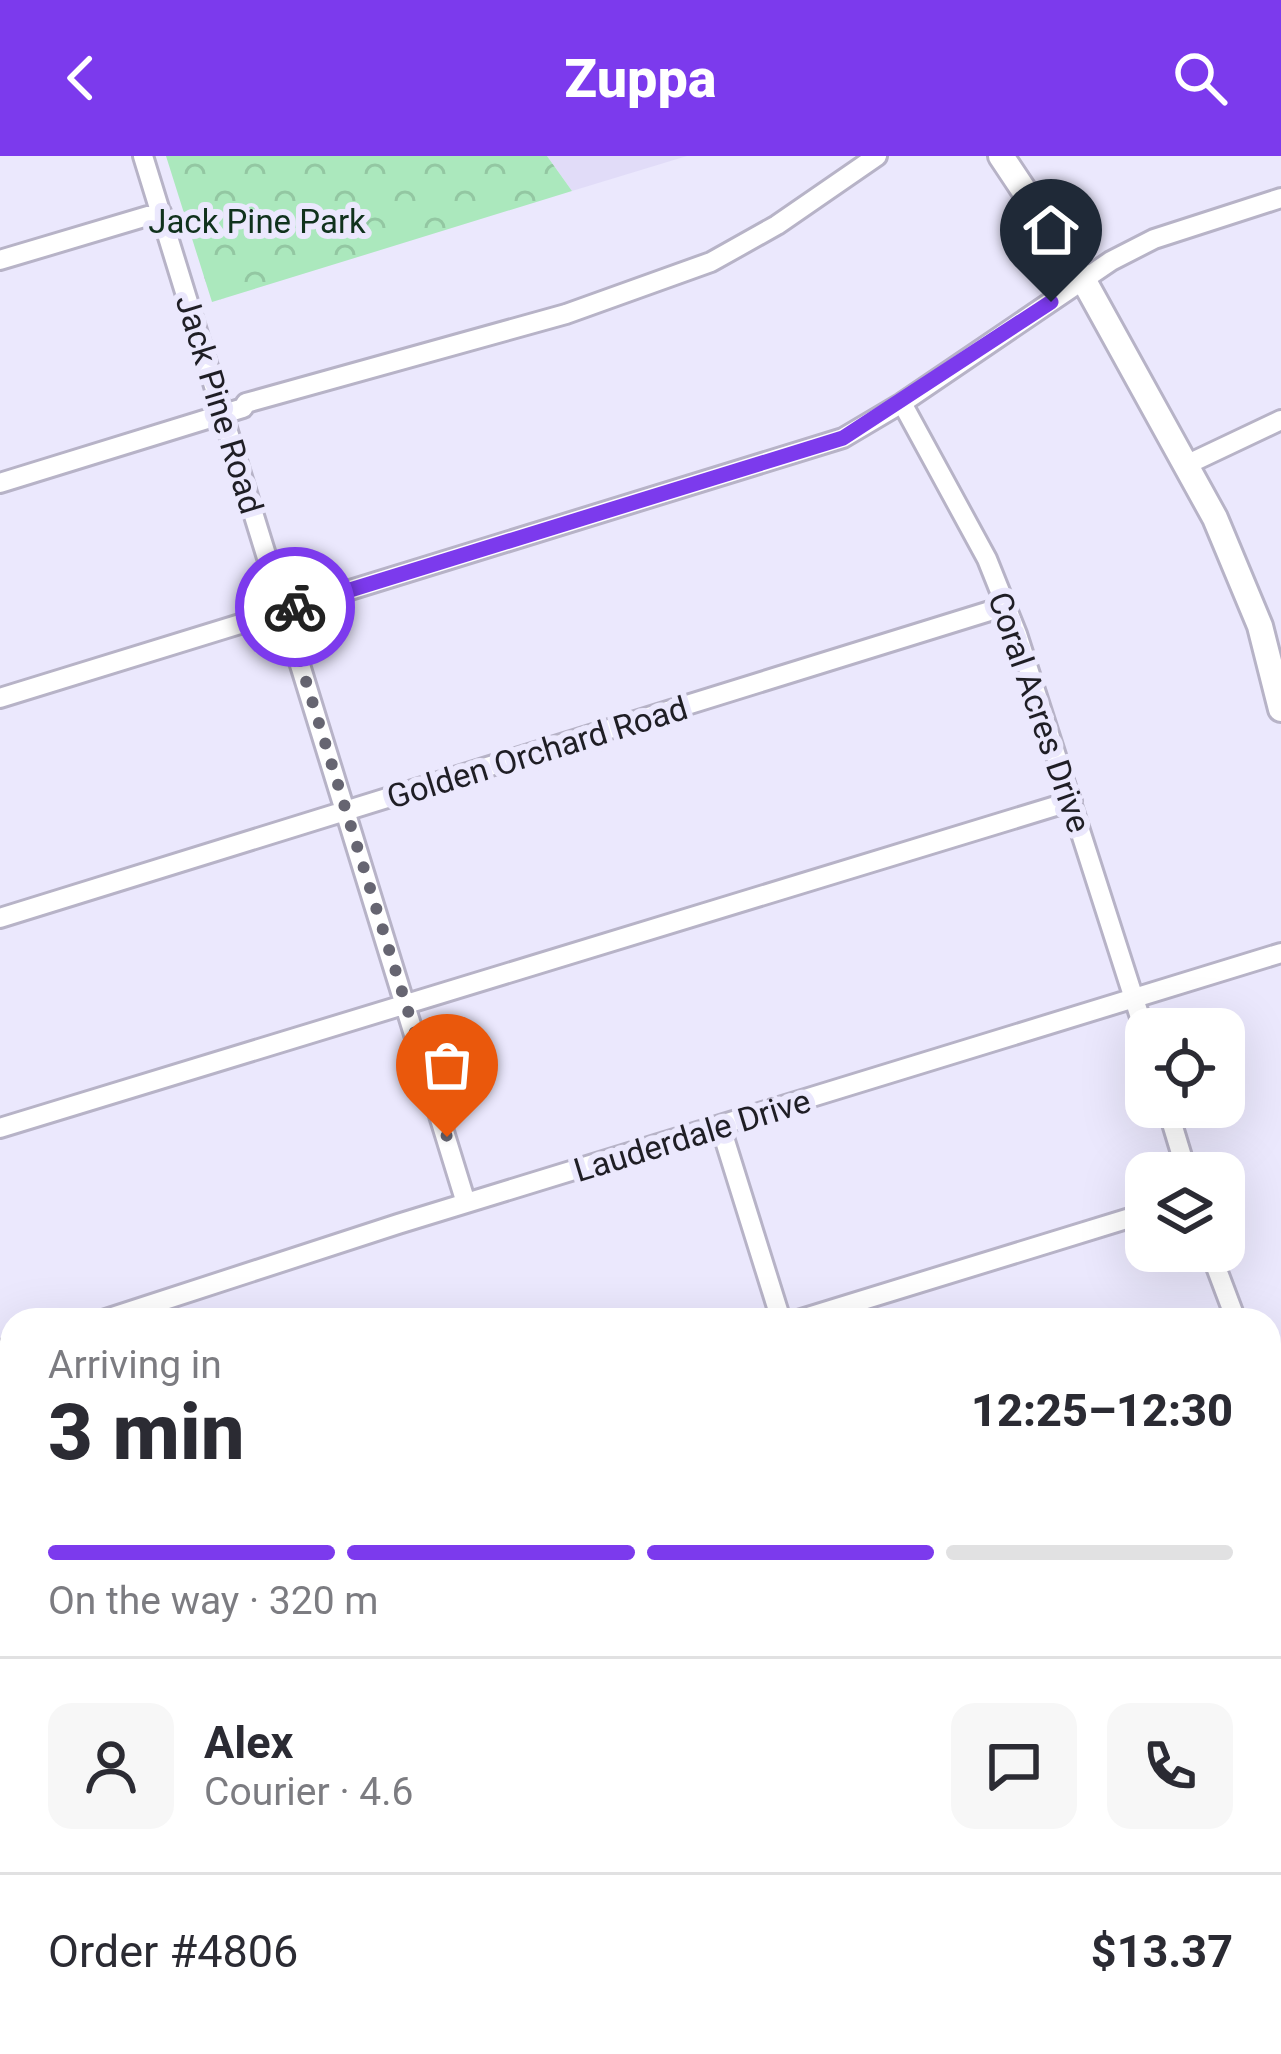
<!DOCTYPE html>
<meta charset="utf-8">
<style>
body{margin:0;font-family:Roboto,sans-serif;background:#f7f7f7;color:#2b2b33;height:100vh;display:flex;flex-direction:column;font-size:45px;white-space:nowrap}
*{box-sizing:border-box;margin:0}
p{font-size:39px;color:#7c7c81}
.icon{flex:none;width:66px;height:66px;fill:none;stroke:currentColor;stroke-width:2;stroke-linecap:round;stroke-linejoin:round}
.map{position:relative;flex:1;overflow:hidden}
.panel{position:absolute;left:0px;top:1152px;width:1281px;height:747px;display:flex;flex-direction:column;background:#fff;border-radius:36px 36px 0 0;box-shadow:0 12px 48px #0002}
.panel>*{flex:none}
.buttons{position:absolute;left:1125px;top:852px;display:grid;gap:24px}
.buttons a{display:grid;place-items:center;width:120px;height:120px;border-radius:24px;background:#fff;box-shadow:0 12px 48px #0002;font-size:60px}
.pin{position:absolute;display:grid;place-items:center;width:102px;height:102px;color:#fff;margin:-123px -51px;border-radius:50% 50% 50% 0;rotate:-45deg;box-shadow:0 0 12px #0007}
.pin .icon{rotate:45deg}
.courier{position:absolute;display:grid;place-items:center;width:120px;height:120px;margin:-60px;border:9px solid #7c3aed;border-radius:50%;background:#fff;color:#222;box-shadow:0 3px 15px #0007}
.overview em{font-style:normal;font-weight:800}
.overview div{display:flex;flex-direction:column-reverse}
.overview{display:flex;align-items:center;justify-content:space-between;height:204px;padding:0 48px}
h1{font-size:78px;font-weight:800;line-height:90px}
.bar{display:grid;grid-template-columns:repeat(4,1fr);gap:18px 12px;align-content:center;height:144px;padding:0 48px}
.bar i{height:15px;border-radius:9px;background:#e1e1e2}
.bar .current{background:#7c3aed}
.bar p{grid-column:span 4}
.line{display:flex;align-items:center;gap:30px;padding:0 48px;border-top:3px solid #e1e1e2}
.line div{flex:1}
.round{display:grid;place-items:center;flex:none;width:126px;height:126px;border-radius:24px;background:#f7f7f7}
header{display:flex;justify-content:space-between;align-items:center;height:156px;padding:0 48px;background:#7c3aed;color:#fff;font-size:54px;font-weight:800}
.map>svg:first-child{display:block}
</style>
<header><svg class="icon" aria-label="back" viewBox="0 0 24 24"><path d="M15 5l-7 7 7 7"/></svg>Zuppa<svg class="icon" aria-label="search" viewBox="0 0 24 24"><circle cx="10" cy="10" r="6"/><path d="M15 15l6 6"/></svg></header>
<div class="map">
<svg width="1281" height="1898" viewBox="0 0 1281 1898">
<defs>
<pattern id="forest-firs" width="22" height="20" patternUnits="userSpaceOnUse" patternTransform="scale(3)"><rect width="22" height="20" fill="#abe8bd"/><path d="M5 1l3.5 6h-7zM16 11l3.5 6h-7z" fill="#93c7a2"/></pattern>
<pattern id="park-crowns" width="20" height="18" patternUnits="userSpaceOnUse" patternTransform="scale(3)"><rect width="20" height="18" fill="#abe8bd"/><path d="M2 6a3 3 0 1 1 6 0M12 15a3 3 0 1 1 6 0" fill="none" stroke="#93c7a2"/></pattern>
<pattern id="water-waves" width="16" height="10" patternUnits="userSpaceOnUse" patternTransform="scale(3)"><rect width="16" height="10" fill="#10a2b1"/><path d="M0 5q4-4 8 0t8 0" fill="none" stroke="#0f8390"/></pattern>
</defs>
<rect width="100%" height="100%" fill="#ebe8fd"/>
<path fill="#e1dcf8" d="M547,0H687L572,35Z
M1281,1235V1736L1269,1697V1241Z"/>
<path fill="url(#forest-firs)" d="M12,1212V1565L0,1537V1215Z
M159,1887H419L424,1898H163Z"/>
<path fill="url(#park-crowns)" d="M166,0H547L572,35L212,146Z
M0,1537L12,1565V1662L0,1637Z
M1269,1871L1281,1875V1898H446L457,1887H1269Z"/>
<path fill="url(#water-waves)" d="M0,1274H12V1382L0,1377Z
M9,1424L12,1426V1508L0,1464V1426Z
M174,1887H374L379,1895L179,1898Z"/>
<g fill="none" stroke-linecap="round" stroke-linejoin="round">
<g stroke="#b7b3c7" stroke-width="24">
<path id="minor" d="M143,0L466,1047
M0,104L161,56
M902,247L987,403L1017,478L1146,880
M1186,309L1281,264
M0,327L243,252L246,247L566,158L711,106L777,69L877,0
M0,542L843,282L902,247L1111,105L1154,83L1281,42
M0,762L1006,450
M1167,951L1187,1017
M0,972L1072,645
M721,972L781,1164
M1210,1095L1236,1164
M103,1164L398,1068L1281,797
M798,1164L1146,1057
M0,1194L12,1191
M1269,1221L1281,1217"/>
</g>
<g stroke="#b7b3c7" stroke-width="30">
<path id="tertiary" d="M1001,0L1083,123L1215,362L1260,470L1281,553"/>
</g>
<use href="#minor" stroke="#fff" stroke-width="18"/>
<use href="#tertiary" stroke="#fff" stroke-width="24"/>
<g stroke="#8b8997" stroke-width="9">
<path id="rail" d="M0,1739L12,1763
M73,1887L78,1898"/>
</g>
<use href="#rail" stroke="#ebe8fd" stroke-width="4.5" stroke-dasharray="14" stroke-linecap="butt"/>
</g>
<g fill="none" stroke-linecap="round" stroke-linejoin="round">
<path stroke="#666571" stroke-width="12" stroke-dasharray="0 21.6" d="M295,451L284,454L447,981"/>
<path stroke="#7c3aed" stroke-width="15" d="M295,451L843,282L1051,146"/>
</g>
<g text-anchor="middle" stroke-width="12" stroke-linejoin="round" paint-order="stroke">
<g font-size="33" fill="#10321d" stroke="#ebe8fd">
<text x="257" y="77">Jack Pine Park</text>
</g>
<g font-size="33" fill="#1f1e25" stroke="#ebe8fd">
<text transform="translate(220 248) rotate(73)" y="12">Jack Pine Road</text>
<text transform="translate(1040 556) rotate(71)" y="12">Coral Acres Drive</text>
<text transform="translate(537 596) rotate(-17)" y="12">Golden Orchard Road</text>
<text transform="translate(692 979) rotate(-17)" y="12">Lauderdale Drive</text>
</g>
</g>
</svg>
<div class="buttons">
<a><svg class="icon" aria-label="locate" viewBox="0 0 24 24"><circle cx="12" cy="12" r="6"/><path d="M12 2v4M12 18v4M2 12h4M18 12h4"/></svg></a>
<a><svg class="icon" aria-label="layers" viewBox="0 0 24 24"><path d="M12 4l9 5-9 5-9-5zM3 14l9 5 9-5"/></svg></a>
</div>
<div class="pin" style="left:447px;top:981px;background:#ea580c"><svg class="icon" aria-label="bag" viewBox="0 0 24 24"><path d="M5 8h14l-1 12H6zM9 8a3 3 0 0 1 6 0"/></svg></div>
<div class="pin" style="left:1051px;top:146px;background:#1f2937"><svg class="icon" aria-label="home" viewBox="0 0 24 24"><path d="M3 11l9-7 9 7M6 9v11h12V9"/></svg></div>
<div class="courier" style="left:295px;top:451px"><svg class="icon" aria-label="bike" viewBox="0 0 24 24"><circle cx="6" cy="16" r="4"/><circle cx="18" cy="16" r="4"/><path d="M6 16l4-8h5l3 8M10 8l3 8H6M13 5h3"/></svg></div>
<section class="panel">
<div class="overview"><div><h1>3 min</h1><p>Arriving in</p></div><em>12:25–12:30</em></div>
<div class="bar"><i class="current"></i><i class="current"></i><i class="current"></i><i></i><p>On the way · 320 m</p></div>
<div class="line" style="height:216px"><a class="round"><svg class="icon" aria-label="person" viewBox="0 0 24 24"><circle cx="12" cy="8" r="4"/><path d="M4 21q1-7 8-7t8 7"/></svg></a><div><b>Alex</b><p>Courier · 4.6</p></div><a class="round"><svg class="icon" aria-label="chat" viewBox="0 0 24 24"><path d="M4 5h16v11H9l-5 4z"/></svg></a><a class="round"><svg class="icon" aria-label="phone" viewBox="0 0 24 24"><path d="M5 4h4l2 5-3 2q2 4 5 5l2-3 5 2v4C11 20 4 13 5 4z"/></svg></a></div>
<div class="line" style="height:156px"><div>Order #4806</div><b>$13.37</b></div>
</section>
</div>
